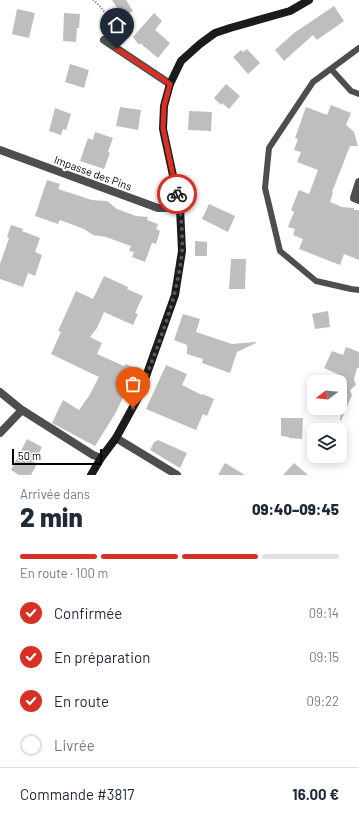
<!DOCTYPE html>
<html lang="fr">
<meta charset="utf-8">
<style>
body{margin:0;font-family:Barlow,sans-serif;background:#f6f6f7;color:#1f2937;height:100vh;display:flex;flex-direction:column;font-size:15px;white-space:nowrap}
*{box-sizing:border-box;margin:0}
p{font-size:13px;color:#747a83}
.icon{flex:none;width:22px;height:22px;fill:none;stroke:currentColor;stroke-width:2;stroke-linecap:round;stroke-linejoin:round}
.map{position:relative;height:475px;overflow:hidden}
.sheet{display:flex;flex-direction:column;background:#fff;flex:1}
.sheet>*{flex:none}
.needle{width:26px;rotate:254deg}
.fabs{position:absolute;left:307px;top:375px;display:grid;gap:8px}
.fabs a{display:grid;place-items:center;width:40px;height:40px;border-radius:8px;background:#fff;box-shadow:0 2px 10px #0003;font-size:20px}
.scale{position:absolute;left:12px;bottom:10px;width:90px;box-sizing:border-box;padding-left:4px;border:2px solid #000;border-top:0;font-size:11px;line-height:14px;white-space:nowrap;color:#000;-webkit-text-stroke:3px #fff;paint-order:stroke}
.pin{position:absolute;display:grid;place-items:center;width:34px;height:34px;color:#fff;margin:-41px -17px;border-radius:50% 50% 50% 0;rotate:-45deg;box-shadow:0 0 4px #0007}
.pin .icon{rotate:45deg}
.courier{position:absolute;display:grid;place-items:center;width:40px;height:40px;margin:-20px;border:3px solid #d93025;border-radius:50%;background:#fff;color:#222;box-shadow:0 1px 5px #0007}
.overview em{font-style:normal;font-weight:800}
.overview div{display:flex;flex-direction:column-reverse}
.overview{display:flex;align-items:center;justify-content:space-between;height:68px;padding:0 20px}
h1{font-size:26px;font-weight:800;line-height:30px}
.bar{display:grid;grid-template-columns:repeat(4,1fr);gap:6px 4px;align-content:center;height:48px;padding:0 20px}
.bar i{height:5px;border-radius:3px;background:#e0e1e3}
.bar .current{background:#d93025}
.bar p{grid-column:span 4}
.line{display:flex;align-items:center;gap:10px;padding:0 20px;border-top:1px solid #e0e1e3}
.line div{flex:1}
ol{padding:0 20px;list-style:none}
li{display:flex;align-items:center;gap:12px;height:44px}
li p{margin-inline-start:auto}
li .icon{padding:4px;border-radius:50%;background:#d93025;color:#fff;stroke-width:4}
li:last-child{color:#747a83}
li i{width:22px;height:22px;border:2px solid #e0e1e3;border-radius:50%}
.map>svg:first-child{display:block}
</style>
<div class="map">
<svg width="359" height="475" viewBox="0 0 359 475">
<rect width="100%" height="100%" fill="#fff"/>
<path fill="#bebebe" d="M112,0H126L133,11L123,17Z
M334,6L344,21L317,40L313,35L284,61L275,50L294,33Z
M17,9L35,13L29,38L12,34Z
M64,13L80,14L79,28H77L76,42L63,41Z
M154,13L162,21L155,30L170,43L158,58L140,43L139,45L133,37Z
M247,49L260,63L248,74L233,57L241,50L243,52Z
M70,64L89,70L84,88L65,82Z
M226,84L240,96L229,109L222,103L221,105L214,98Z
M331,105L351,113L346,125L354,132L358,146H350L332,192H333L330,202L342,207L354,208V210H359V260L344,254L340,265L299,249L303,239L293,235L295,229L288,227L294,212L291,210L299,190L309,194L318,170L297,162L301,152L294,150L298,139L295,138L306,107L327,115Z
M120,107L141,110L138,130L116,126Z
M55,108L71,114L66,130L63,129L61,135L49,131Z
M189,111L212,112L211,131L188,130Z
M95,132L113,138L108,152L110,153L104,169L80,161L88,138L93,140Z
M47,180L60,184L58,189L92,200L107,201L117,209L136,216L148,217L147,220L158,224L156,229L160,231L156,244L152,243L145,262L132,257L134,252L129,251L131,246L106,237L93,235L84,229L60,220L58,224L35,216Z
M209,204L235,216L228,232L202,219Z
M11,225L23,229L22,231L40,238L35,252L42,255L35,276L28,273L23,287L0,279V264L9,238L7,237Z
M195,241L207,242V256H195Z
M231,259H246L245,289H229Z
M104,276L128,287L127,289L143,296L135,313L138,314L133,325L104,312L97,328L90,337L102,343L97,354L124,366L126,364L137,369L115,414L95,446L52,423L63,400L79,410L89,396L99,377L51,354L61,332L58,331L76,291L93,299Z
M328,311L330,327L315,329L312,314Z
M183,314L200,319L196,332L232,344L256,342V343L237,352L230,373L202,363L203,359L187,354V345L174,340Z
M346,347L359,352V368H357L354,379L356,385L350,390L352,395L341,421L340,420L342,398L340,397V386L344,377L324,368L332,351L343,355Z
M166,365L187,374L182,385L202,395L203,394L214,399L207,416L203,414L196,430L146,409Z
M281,418H303L302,439L289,438V437L281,436Z
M27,439L42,447L34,463L37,464L31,475H19L11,470Z
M158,440L187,453L180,468L150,450L154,442Z
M225,463L245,475H218Z
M294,463L308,475H283Z"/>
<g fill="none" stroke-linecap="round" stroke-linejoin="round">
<path stroke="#707070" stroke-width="2" stroke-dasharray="1 2" stroke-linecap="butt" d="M93,0C102,6 116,27 116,37"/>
<path stroke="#4e4e4e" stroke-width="6" d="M359,48L313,82L269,148L265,188L280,251L316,281L351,289L359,290
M331,69L351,91L359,94"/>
<path stroke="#4e4e4e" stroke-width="8" d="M104,40L170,84
M0,150L158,208H180
M359,182L354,198L359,200
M0,392L22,410L93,455L101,458
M0,433L22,410
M116,438L177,475"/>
<path stroke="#1b1b1b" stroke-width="8" d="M91,475L101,458L116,438L139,396L175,295L182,251L180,208L163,129L164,106L170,84L181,61L200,44L215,33L230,28L290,11L309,0"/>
</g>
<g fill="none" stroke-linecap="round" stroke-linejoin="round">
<path stroke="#595959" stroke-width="4" stroke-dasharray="0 7.2" d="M133,408L139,396C156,349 177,302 182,252C183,234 181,211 177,194"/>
<path stroke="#d93025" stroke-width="5" d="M117,49L170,84L164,106L163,128L177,194"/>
</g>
<g text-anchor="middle" stroke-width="4" stroke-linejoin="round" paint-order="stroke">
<g font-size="11" fill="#000" stroke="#fff">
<text transform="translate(93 173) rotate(20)" y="4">Impasse des Pins</text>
</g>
</g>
</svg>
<div class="fabs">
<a><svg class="needle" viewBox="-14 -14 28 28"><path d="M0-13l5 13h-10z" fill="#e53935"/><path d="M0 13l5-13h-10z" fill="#747a83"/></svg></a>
<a><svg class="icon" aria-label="layers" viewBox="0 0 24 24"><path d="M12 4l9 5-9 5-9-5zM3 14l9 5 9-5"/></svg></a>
</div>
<div class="scale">50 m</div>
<div class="pin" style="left:133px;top:408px;background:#ea580c"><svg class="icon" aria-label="bag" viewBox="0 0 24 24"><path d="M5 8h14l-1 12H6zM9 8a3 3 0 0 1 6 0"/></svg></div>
<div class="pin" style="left:117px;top:49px;background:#1f2937"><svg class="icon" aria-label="home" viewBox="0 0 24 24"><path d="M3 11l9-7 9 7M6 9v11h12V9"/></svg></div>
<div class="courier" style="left:177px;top:194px"><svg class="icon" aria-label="bike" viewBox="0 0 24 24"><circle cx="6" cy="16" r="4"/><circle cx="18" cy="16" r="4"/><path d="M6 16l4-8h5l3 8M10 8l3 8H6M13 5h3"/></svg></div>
</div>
<section class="sheet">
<div class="overview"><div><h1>2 min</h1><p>Arrivée dans</p></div><em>09:40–09:45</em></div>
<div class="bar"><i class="current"></i><i class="current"></i><i class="current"></i><i></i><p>En route · 100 m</p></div>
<ol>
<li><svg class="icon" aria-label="check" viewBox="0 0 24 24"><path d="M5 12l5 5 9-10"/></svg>Confirmée<p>09:14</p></li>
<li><svg class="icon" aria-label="check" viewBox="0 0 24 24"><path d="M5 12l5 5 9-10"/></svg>En préparation<p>09:15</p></li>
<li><svg class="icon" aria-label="check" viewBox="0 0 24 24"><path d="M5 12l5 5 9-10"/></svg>En route<p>09:22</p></li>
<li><i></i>Livrée</li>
</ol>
<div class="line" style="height:52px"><div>Commande #3817</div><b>16.00 €</b></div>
</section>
